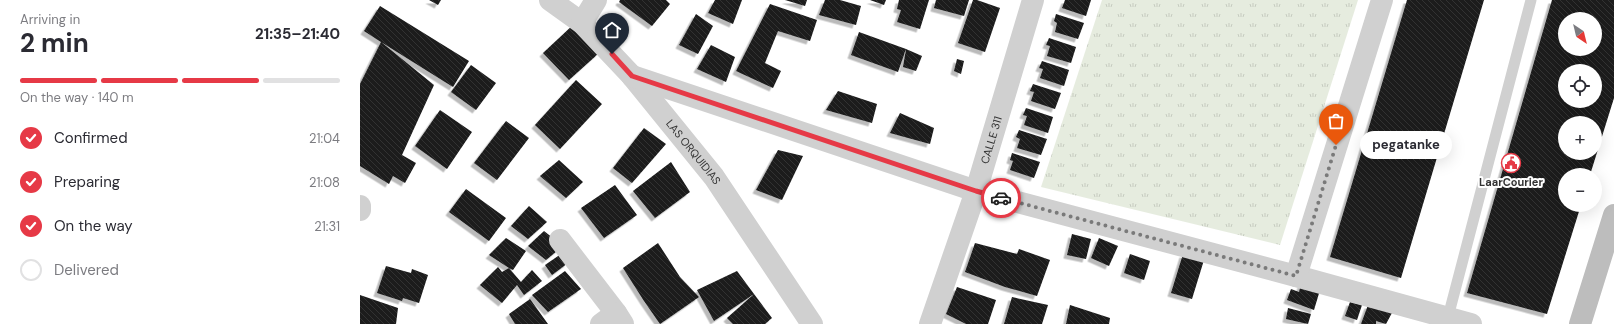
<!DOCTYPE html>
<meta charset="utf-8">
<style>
body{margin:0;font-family:"DM Sans",sans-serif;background:#f2f2f3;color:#2b2b33;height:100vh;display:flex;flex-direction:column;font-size:15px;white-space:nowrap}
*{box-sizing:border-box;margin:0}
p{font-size:13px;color:#7c7c81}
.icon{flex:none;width:22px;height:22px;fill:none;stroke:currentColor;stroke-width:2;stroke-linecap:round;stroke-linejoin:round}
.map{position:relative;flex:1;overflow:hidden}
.sheet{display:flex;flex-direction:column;background:#fff;width:360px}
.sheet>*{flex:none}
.needle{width:26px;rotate:145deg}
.buttons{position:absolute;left:1198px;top:12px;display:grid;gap:8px}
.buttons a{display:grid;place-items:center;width:44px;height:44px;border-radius:50%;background:#fff;box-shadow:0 4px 16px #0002;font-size:20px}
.pin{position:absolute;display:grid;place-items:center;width:34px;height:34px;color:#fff;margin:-41px -17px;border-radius:50% 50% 50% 0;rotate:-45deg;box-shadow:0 0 4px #0007}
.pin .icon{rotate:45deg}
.courier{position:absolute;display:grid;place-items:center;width:40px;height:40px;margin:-20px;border:3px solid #e63946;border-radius:50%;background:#fff;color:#222;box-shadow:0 1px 5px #0007}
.bubble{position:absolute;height:28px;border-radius:14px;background:#fff;box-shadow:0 4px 16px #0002;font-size:13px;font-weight:700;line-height:28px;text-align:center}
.summary em{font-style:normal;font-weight:700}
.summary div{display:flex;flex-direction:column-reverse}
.summary{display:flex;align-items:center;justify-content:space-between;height:68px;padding:0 20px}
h1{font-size:26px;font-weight:700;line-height:30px}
.bar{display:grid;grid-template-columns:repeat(4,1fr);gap:6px 4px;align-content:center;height:48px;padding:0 20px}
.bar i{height:5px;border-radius:3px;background:#e1e1e2}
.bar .current{background:#e63946}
.bar p{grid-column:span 4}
ol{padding:0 20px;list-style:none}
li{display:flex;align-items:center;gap:12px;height:44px}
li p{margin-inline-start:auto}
li .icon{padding:4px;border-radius:50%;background:#e63946;color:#fff;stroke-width:4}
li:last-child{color:#7c7c81}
li i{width:22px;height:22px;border:2px solid #e1e1e2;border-radius:50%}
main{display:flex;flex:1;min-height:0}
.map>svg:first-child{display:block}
</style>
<main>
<section class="sheet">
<div class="summary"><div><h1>2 min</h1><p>Arriving in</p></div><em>21:35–21:40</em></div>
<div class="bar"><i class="current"></i><i class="current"></i><i class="current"></i><i></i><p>On the way · 140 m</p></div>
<ol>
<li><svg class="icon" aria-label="check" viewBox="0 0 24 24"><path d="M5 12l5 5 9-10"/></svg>Confirmed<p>21:04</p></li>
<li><svg class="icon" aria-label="check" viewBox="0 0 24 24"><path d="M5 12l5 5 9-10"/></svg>Preparing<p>21:08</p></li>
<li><svg class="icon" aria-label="check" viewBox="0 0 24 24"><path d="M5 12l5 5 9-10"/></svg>On the way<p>21:31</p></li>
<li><i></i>Delivered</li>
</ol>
</section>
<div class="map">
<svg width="1254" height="324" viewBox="0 0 1254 324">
<defs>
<pattern id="grass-tufts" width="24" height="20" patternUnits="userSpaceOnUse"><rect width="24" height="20" fill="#e6ecdf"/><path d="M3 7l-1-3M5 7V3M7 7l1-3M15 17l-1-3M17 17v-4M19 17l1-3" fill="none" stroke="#c6cbc0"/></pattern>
<pattern id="building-back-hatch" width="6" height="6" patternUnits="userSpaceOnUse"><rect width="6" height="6" fill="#1a1a1a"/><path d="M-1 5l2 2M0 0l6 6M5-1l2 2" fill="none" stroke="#333"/></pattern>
<filter id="shadow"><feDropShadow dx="-3.5" dy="3.5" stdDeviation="0" flood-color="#0004"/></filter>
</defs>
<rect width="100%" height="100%" fill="#fff"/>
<path fill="url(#grass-tufts)" d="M742,0H998L920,245L681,187Z"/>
<path fill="url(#building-back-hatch)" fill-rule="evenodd" filter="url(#shadow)" d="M69,0H81L78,5Z
M260,0H306L310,4L292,26L259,2Z
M355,0H382L373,24L348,13Z
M425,0H447L445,6Z
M465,0H480L501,6L496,25L459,15Z
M510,0H526L524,5Z
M539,0H569L560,29L537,22L541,10L537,9Z
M576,0H609L604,16L574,8Z
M613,0H617L640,8L625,52L598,43Z
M705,0H731L726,16L702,8Z
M1047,0H1124L1041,278L970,257Z
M1192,0H1254V98L1230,175H1205V205H1221L1187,314L1107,293ZM1205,19H1235V49H1205ZM1205,71H1235V101H1205ZM1205,123H1235V153H1205Z
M410,4L457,20L450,41L418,31L405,63L421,71L413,88L376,71Z
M20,6L109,61L93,87L21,42L74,85L42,155L56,163L45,183L33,176L29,184L0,166V84L21,42L4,31Z
M336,14L353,26L338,54L319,45Z
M696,14L724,23L718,39L695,32L697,23L694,21Z
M213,25L239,53L209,80L183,53Z
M499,32L546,49L538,72L491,55Z
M689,38L716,47L711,63L687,56L690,46L686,45Z
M351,45L375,57L366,82L337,69Z
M546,49L562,56L556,71L543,67Z
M597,59L604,61L601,74L594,71Z
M682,61L709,70L704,86L680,78L683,69L679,68Z
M111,65L136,83L116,110L91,92Z
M216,80L242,104L200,149L175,125Z
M673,84L701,93L695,109L671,101L674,92L670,91Z
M478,91L517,104L512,123L466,110Z
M666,108L693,117L688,133L664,125L667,116L663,115Z
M80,110L112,132L87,169L55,146Z
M540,113L574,128L570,144L530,133Z
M146,121L169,138L137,180L114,163Z
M284,128L306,144L272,183L253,168Z
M659,130L687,139L681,155L657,148L660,139L656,137Z
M418,150L443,156L422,200L396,190Z
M652,153L680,162L674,178L650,170L653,161L650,160Z
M199,160L223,182L206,198L180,176Z
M311,162L330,192L295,218L273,191Z
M255,185L277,215L244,238L221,208Z
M106,189L146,218L129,241L89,212Z
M169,206L187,222L168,239L151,226Z
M184,231L203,246L186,260L168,246Z
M712,234L731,239L726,259L707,255Z
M146,238L166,251L153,270L149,268L161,282L172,270L182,281L164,295L157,285L142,303L120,285L138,267L142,272L149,268L129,255Z
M739,238L758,246L749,266L731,258Z
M298,243L320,277L339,297L300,324L284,301L263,268Z
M615,243L657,254L659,249L690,260L677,296L645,287L605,272Z
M201,254L208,263L192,275L185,265Z
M770,254L790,261L784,280L764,273Z
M823,254L844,260L832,299L811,293Z
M26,266L51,273L52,269L68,275L59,303L43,298L42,301L17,293Z
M205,271L221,289L188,312L172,295Z
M377,271L394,294L354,321L337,290Z
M941,284L960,290L954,310L927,300L931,289L939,292Z
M597,287L636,300L628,324H606L586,314Z
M394,294L412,318L405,324H373L367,318Z
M0,295L38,308L36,324H0Z
M652,297L688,305L682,324H644Z
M170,299L188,324H155L149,314Z
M990,302L1002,305L997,320L985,316Z
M710,305L750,318L749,324H706Z
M1008,305L1033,311L1026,324L1016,321V324H1001Z
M928,308L951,314L948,324L926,319Z"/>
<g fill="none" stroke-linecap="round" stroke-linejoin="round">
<path stroke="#d0d0d0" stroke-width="11" d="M1088,317L1171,0"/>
<g stroke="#d0d0d0" stroke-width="22">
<path id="s1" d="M190,0L222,23L272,76L354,177L452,324"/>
<path d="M222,23L236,0"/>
<path d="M272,76L616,191L936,276L1111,324"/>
<path d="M0,206V210"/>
<path d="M200,240L256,313"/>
<path d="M936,276L1022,0"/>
<path d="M241,324L256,313L263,324"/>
<path id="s2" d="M570,324L616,191L673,0"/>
</g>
<path stroke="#bdbdbd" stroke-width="22" d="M1220,324L1254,215"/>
</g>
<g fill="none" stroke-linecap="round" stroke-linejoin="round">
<path stroke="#7a7a7a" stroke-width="4" stroke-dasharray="0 7.2" d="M641,198L936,276L976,145"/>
<path stroke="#e63946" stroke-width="5" d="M252,54L272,76L616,191L641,198"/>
</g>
<defs>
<g id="civic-ring" transform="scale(1)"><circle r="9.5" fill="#fff" stroke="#e63946" stroke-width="1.5"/><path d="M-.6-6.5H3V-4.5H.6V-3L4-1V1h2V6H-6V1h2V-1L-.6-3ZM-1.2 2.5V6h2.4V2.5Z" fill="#e63946"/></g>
</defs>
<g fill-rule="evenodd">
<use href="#civic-ring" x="1151" y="163"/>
</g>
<g text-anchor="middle" stroke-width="4" stroke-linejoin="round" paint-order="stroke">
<g font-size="11" fill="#333" stroke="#fff">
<text dy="4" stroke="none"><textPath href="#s2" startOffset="194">CALLE 311</textPath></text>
<text dy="4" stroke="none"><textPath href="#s1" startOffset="210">LAS ORQUIDIAS</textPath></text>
</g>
<g font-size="11" font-weight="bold" fill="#333" stroke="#fff">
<text x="1151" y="186">LaarCourier</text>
</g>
</g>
</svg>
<div class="buttons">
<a><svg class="needle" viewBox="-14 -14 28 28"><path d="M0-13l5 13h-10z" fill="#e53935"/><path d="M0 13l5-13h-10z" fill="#7c7c81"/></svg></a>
<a><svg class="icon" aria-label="locate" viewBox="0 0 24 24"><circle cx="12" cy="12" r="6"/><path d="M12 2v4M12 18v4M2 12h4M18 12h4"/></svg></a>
<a>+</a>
<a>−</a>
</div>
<div class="pin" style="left:976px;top:145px;background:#ea580c"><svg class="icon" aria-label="bag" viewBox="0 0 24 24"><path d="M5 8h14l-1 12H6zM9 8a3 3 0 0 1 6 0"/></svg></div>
<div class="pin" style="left:252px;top:54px;background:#1f2937"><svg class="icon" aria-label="home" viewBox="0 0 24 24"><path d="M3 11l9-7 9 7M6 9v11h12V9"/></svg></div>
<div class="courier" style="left:641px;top:198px"><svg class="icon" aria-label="car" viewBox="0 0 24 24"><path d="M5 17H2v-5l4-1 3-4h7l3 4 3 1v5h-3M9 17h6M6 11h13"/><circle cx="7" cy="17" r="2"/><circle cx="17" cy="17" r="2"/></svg></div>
<div class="bubble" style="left:1000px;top:131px;width:92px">pegatanke</div>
</div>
</main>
